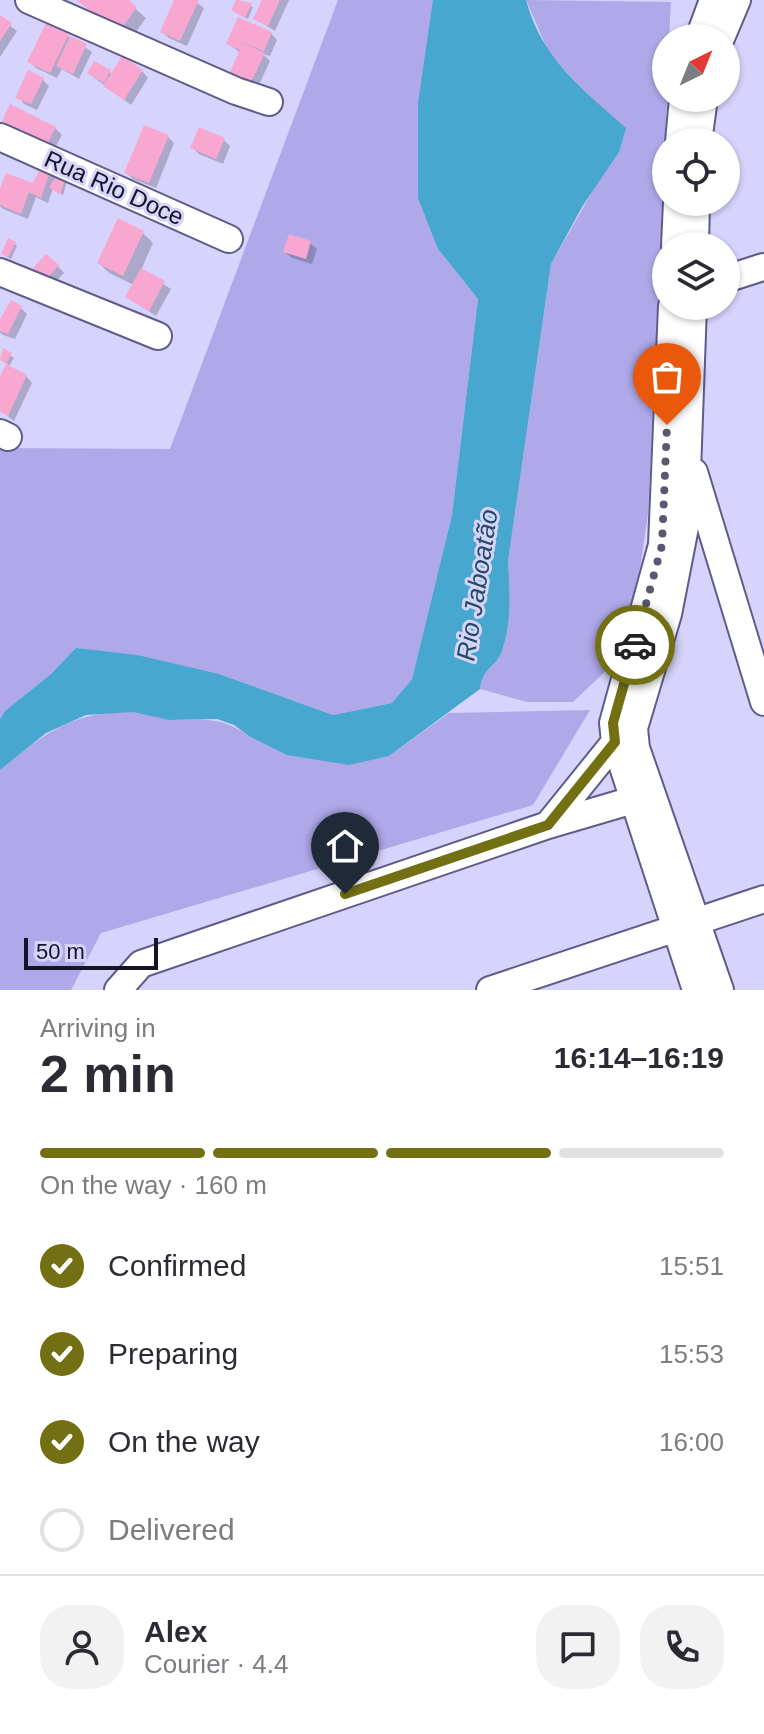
<!DOCTYPE html>
<meta charset="utf-8">
<style>
body{margin:0;font-family:Helvetica,sans-serif;background:#f2f2f3;color:#2b2b33;height:100vh;display:flex;flex-direction:column;font-size:30px;white-space:nowrap}
*{box-sizing:border-box;margin:0}
p{font-size:26px;color:#7c7c81}
.icon{flex:none;width:44px;height:44px;fill:none;stroke:currentColor;stroke-width:2;stroke-linecap:round;stroke-linejoin:round}
.map{position:relative;height:990px;overflow:hidden}
.details{display:flex;flex-direction:column;background:#fff;flex:1}
.details>*{flex:none}
.needle{width:52px;rotate:43deg}
.controls{position:absolute;left:652px;top:24px;display:grid;gap:16px}
.controls a{display:grid;place-items:center;width:88px;height:88px;border-radius:50%;background:#fff;box-shadow:0 2px 6px #0004;font-size:40px}
.scale{position:absolute;left:24px;bottom:20px;width:134px;box-sizing:border-box;padding-left:8px;border:4px solid #161426;border-top:0;font-size:22px;line-height:28px;white-space:nowrap;color:#161426;-webkit-text-stroke:6px #d6d3fc;paint-order:stroke}
.pin{position:absolute;display:grid;place-items:center;width:68px;height:68px;color:#fff;margin:-82px -34px;border-radius:50% 50% 50% 0;rotate:-45deg;box-shadow:0 0 8px #0007}
.pin .icon{rotate:45deg}
.courier{position:absolute;display:grid;place-items:center;width:80px;height:80px;margin:-40px;border:6px solid #727013;border-radius:50%;background:#fff;color:#222;box-shadow:0 2px 10px #0007}
.headline em{font-style:normal;font-weight:700}
.headline div{display:flex;flex-direction:column-reverse}
.headline{display:flex;align-items:center;justify-content:space-between;height:136px;padding:0 40px}
h1{font-size:52px;font-weight:700;line-height:60px}
.bar{display:grid;grid-template-columns:repeat(4,1fr);gap:12px 8px;align-content:center;height:96px;padding:0 40px}
.bar i{height:10px;border-radius:6px;background:#e1e1e2}
.bar .selected{background:#727013}
.bar p{grid-column:span 4}
.line{display:flex;align-items:center;gap:20px;padding:0 40px;border-top:2px solid #e1e1e2}
.line div{flex:1}
.round{display:grid;place-items:center;flex:none;width:84px;height:84px;border-radius:32px;background:#f2f2f3}
ol{padding:0 40px;list-style:none}
li{display:flex;align-items:center;gap:24px;height:88px}
li p{margin-inline-start:auto}
li .icon{padding:8px;border-radius:50%;background:#727013;color:#fff;stroke-width:4}
li:last-child{color:#7c7c81}
li i{width:44px;height:44px;border:4px solid #e1e1e2;border-radius:50%}
.map>svg:first-child{display:block}
</style>
<div class="map">
<svg width="764" height="990" viewBox="0 0 764 990">
<rect width="100%" height="100%" fill="#d6d3fc"/>
<path fill="#afa9ea" d="M338,0H433L438,249L478,299L452,515L412,679L392,703L333,715L219,674L77,648L51,674L5,711L0,719V448L170,449Z
M526,0L671,2L669,38H666L667,98L648,514L628,650L573,702H527L480,689C483,666 496,668 502,651C512,622 510,591 508,561L551,264L599,180L578,85L549,53Z
M590,710L533,805L101,933L71,990H0V770C44,734 72,711 131,712C145,712 159,719 173,720C205,720 221,716 249,736L389,756L449,713Z"/>
<path fill="#48a7ce" d="M433,0H526C542,59 582,89 626,128L619,152L582,207L551,264L508,561C510,591 512,622 502,651C496,668 483,666 480,689L389,756L349,765L287,755L249,736L234,725L217,719L169,720L133,712L86,715L46,733L0,770V719L5,711L51,674L76,648L137,655L219,674L333,715L392,703L412,679L452,515L478,299L438,249L418,198V103Z"/>
<path fill="#0003" d="M125,0L146,18L130,40L81,1Z
M176,0H193L204,8L187,46L169,38L162,32Z
M238,0L253,7L248,19L233,10Z
M265,0H289L275,31L256,19Z
M0,18L17,31L0,57Z
M239,20L271,33L277,40L270,56L263,54L270,61L257,89L238,80L241,53L228,44Z
M68,36L92,52L79,79L62,69L57,78L36,68L30,62Z
M142,71L148,78L131,105L92,76L110,72L112,75Z
M43,80L49,86L37,110L24,104L18,97Z
M5,121L55,128L62,135L55,148L11,127Z
M168,137L174,143L156,188L133,179L126,172Z
M224,140L230,146L223,164L199,154L192,147Z
M44,165L67,181L63,195L53,188L48,203L36,197L28,219L3,209L0,206V193L34,185Z
M143,233L153,243L141,270L171,289L156,316L127,297L134,285L109,273L99,263Z
M14,243L17,246L11,259L6,256Z
M310,243L317,249L312,264L292,258L285,252Z
M58,266L64,273L49,289L38,279Z
M21,308L27,314L15,339L3,335L0,332V323Z
M4,351L14,358L8,368L26,376L32,383L14,421L1,411L0,407V382L8,364L1,359Z"/>
<path fill="#f8a8d0" d="M76,0H129L137,7L119,32Z
M174,0H199L180,41L160,32Z
M236,0L252,3L245,18L231,10Z
M262,0H280L268,26L253,19Z
M0,15L12,23L0,41Z
M238,17L272,32L264,51L239,41L265,53L250,84L229,74L240,50L226,44Z
M46,23L69,34L50,73L27,62Z
M70,36L87,44L73,74L56,66Z
M122,56L143,70L124,100L103,86Z
M94,61L111,70L104,83L87,73Z
M28,70L44,78L31,104L15,98Z
M10,104L56,127L48,143L2,121Z
M144,125L169,135L149,183L124,173Z
M199,127L225,138L216,159L190,148Z
M43,162L52,166L41,198L29,192L21,214L0,205V188L6,173L33,183Z
M58,173L66,177L60,195L49,187Z
M118,218L144,231L123,276L97,263Z
M289,234L311,241L306,259L283,252Z
M8,238L16,242L8,257L1,254Z
M46,254L59,265L42,284L29,273Z
M141,268L165,281L149,311L125,297Z
M11,300L22,306L8,334L0,331V319Z
M3,348L12,353L6,364L0,360Z
M6,364L27,375L8,416L0,412V377Z"/>
<g fill="none" stroke-linecap="round" stroke-linejoin="round">
<g stroke="#605b88" stroke-width="30">
<path id="minor" d="M29,0L236,91L269,102
M699,38L713,0
M721,38L737,0
M0,137L229,239
M679,142L683,98
M698,142L704,98
M675,246L677,202
M695,246L696,202
M0,272L158,336
M726,276L732,277L763,267
M672,306L662,545L613,723L615,742L696,990
M693,306L685,527L668,614L634,728L636,748L720,990
M0,433L8,437
M694,472L764,702
M548,825L633,800
M118,990L141,964L548,825L615,742
M490,990L764,899"/>
</g>
<use href="#minor" stroke="#fff" stroke-width="26"/>
</g>
<g fill="none" stroke-linecap="round" stroke-linejoin="round">
<path stroke="#595771" stroke-width="8" stroke-dasharray="0 14.4" d="M635,645L662,545L667,425"/>
<path stroke="#727013" stroke-width="10" d="M345,894L548,825L615,742L613,723L635,645"/>
</g>
<g text-anchor="middle" stroke-width="6" stroke-linejoin="round" paint-order="stroke">
<g font-size="24" fill="#161426" stroke="#d6d3fc">
<text transform="translate(114 188) rotate(24)" y="8">Rua Rio Doce</text>
</g>
<g font-size="26" font-style="italic" fill="#254d5f" stroke="#d6d3fc">
<text transform="translate(477 585) rotate(-81)" y="9">Rio Jaboatão</text>
</g>
</g>
</svg>
<div class="controls">
<a><svg class="needle" viewBox="-14 -14 28 28"><path d="M0-13l5 13h-10z" fill="#e53935"/><path d="M0 13l5-13h-10z" fill="#7c7c81"/></svg></a>
<a><svg class="icon" aria-label="locate" viewBox="0 0 24 24"><circle cx="12" cy="12" r="6"/><path d="M12 2v4M12 18v4M2 12h4M18 12h4"/></svg></a>
<a><svg class="icon" aria-label="layers" viewBox="0 0 24 24"><path d="M12 4l9 5-9 5-9-5zM3 14l9 5 9-5"/></svg></a>
</div>
<div class="scale">50 m</div>
<div class="pin" style="left:667px;top:425px;background:#ea580c"><svg class="icon" aria-label="bag" viewBox="0 0 24 24"><path d="M5 8h14l-1 12H6zM9 8a3 3 0 0 1 6 0"/></svg></div>
<div class="pin" style="left:345px;top:894px;background:#1f2937"><svg class="icon" aria-label="home" viewBox="0 0 24 24"><path d="M3 11l9-7 9 7M6 9v11h12V9"/></svg></div>
<div class="courier" style="left:635px;top:645px"><svg class="icon" aria-label="car" viewBox="0 0 24 24"><path d="M5 17H2v-5l4-1 3-4h7l3 4 3 1v5h-3M9 17h6M6 11h13"/><circle cx="7" cy="17" r="2"/><circle cx="17" cy="17" r="2"/></svg></div>
</div>
<section class="details">
<div class="headline"><div><h1>2 min</h1><p>Arriving in</p></div><em>16:14–16:19</em></div>
<div class="bar"><i class="selected"></i><i class="selected"></i><i class="selected"></i><i></i><p>On the way · 160 m</p></div>
<ol>
<li><svg class="icon" aria-label="check" viewBox="0 0 24 24"><path d="M5 12l5 5 9-10"/></svg>Confirmed<p>15:51</p></li>
<li><svg class="icon" aria-label="check" viewBox="0 0 24 24"><path d="M5 12l5 5 9-10"/></svg>Preparing<p>15:53</p></li>
<li><svg class="icon" aria-label="check" viewBox="0 0 24 24"><path d="M5 12l5 5 9-10"/></svg>On the way<p>16:00</p></li>
<li><i></i>Delivered</li>
</ol>
<div class="line" style="height:144px"><a class="round"><svg class="icon" aria-label="person" viewBox="0 0 24 24"><circle cx="12" cy="8" r="4"/><path d="M4 21q1-7 8-7t8 7"/></svg></a><div><b>Alex</b><p>Courier · 4.4</p></div><a class="round"><svg class="icon" aria-label="chat" viewBox="0 0 24 24"><path d="M4 5h16v11H9l-5 4z"/></svg></a><a class="round"><svg class="icon" aria-label="phone" viewBox="0 0 24 24"><path d="M5 4h4l2 5-3 2q2 4 5 5l2-3 5 2v4C11 20 4 13 5 4z"/></svg></a></div>
</section>
